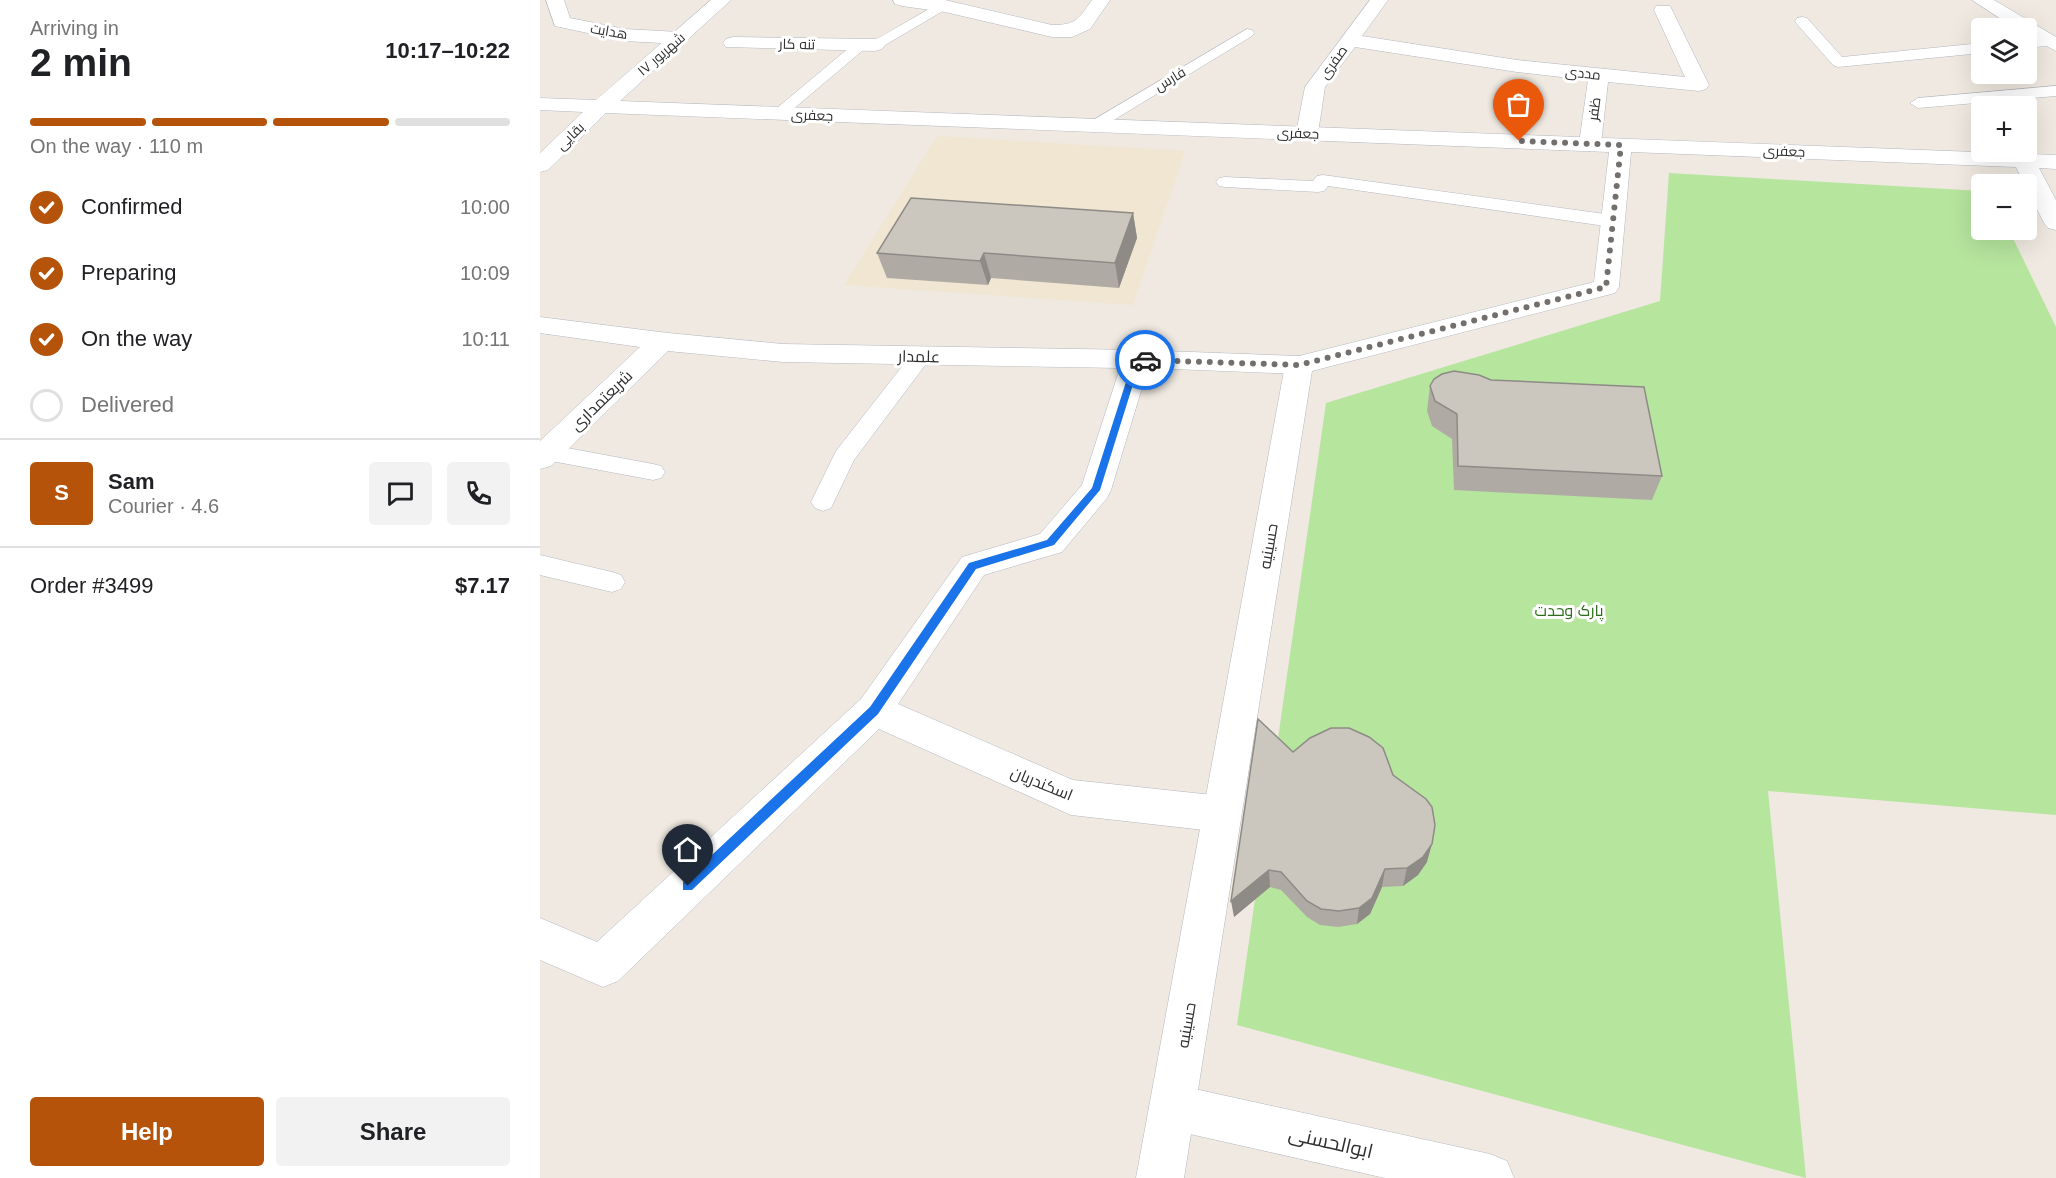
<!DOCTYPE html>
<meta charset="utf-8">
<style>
body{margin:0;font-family:Helvetica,Cairo,sans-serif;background:#f2f2f2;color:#202124;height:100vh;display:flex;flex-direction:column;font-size:22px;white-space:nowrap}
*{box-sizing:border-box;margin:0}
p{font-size:20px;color:#757577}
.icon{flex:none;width:33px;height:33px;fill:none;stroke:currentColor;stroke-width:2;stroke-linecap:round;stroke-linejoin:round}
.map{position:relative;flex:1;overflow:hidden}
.drawer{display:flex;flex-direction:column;background:#fff;width:540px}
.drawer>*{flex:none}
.fabs{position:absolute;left:1431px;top:18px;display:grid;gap:12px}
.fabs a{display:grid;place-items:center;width:66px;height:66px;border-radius:6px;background:#fff;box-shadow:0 6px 24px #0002;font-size:30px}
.pin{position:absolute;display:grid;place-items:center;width:51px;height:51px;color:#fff;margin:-62px -26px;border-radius:50% 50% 50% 0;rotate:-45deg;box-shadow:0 0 6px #0007}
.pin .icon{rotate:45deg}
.courier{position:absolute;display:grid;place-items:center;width:60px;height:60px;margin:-30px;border:4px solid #1a73e8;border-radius:50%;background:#fff;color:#222;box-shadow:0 2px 8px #0007}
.summary em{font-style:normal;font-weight:600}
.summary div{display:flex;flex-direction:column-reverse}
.summary{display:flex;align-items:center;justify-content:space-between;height:102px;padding:0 30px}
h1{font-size:39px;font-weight:600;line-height:45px}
.bar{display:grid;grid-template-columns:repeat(4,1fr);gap:9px 6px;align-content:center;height:72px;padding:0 30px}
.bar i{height:8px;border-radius:4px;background:#e0e0e0}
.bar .current{background:#b45309}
.bar p{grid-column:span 4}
.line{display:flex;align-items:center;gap:15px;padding:0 30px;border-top:2px solid #e0e0e0}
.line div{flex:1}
.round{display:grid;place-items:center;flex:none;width:63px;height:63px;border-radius:6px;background:#f2f2f2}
ol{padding:0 30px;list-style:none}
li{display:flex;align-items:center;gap:18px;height:66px}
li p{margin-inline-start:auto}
li .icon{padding:6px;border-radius:50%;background:#b45309;color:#fff;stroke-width:4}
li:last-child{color:#757577}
li i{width:33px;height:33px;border:3px solid #e0e0e0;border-radius:50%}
.primary-button{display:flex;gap:12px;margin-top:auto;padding:12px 30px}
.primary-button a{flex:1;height:69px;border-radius:6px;background:#b45309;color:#fff;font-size:24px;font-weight:600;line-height:69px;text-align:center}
.primary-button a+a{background:#f2f2f2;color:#202124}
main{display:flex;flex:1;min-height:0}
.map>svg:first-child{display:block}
</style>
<main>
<section class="drawer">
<div class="summary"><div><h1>2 min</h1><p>Arriving in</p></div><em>10:17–10:22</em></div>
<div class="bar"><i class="current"></i><i class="current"></i><i class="current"></i><i></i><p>On the way · 110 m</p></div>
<ol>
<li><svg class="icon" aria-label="check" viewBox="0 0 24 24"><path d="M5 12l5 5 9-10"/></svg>Confirmed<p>10:00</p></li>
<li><svg class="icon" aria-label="check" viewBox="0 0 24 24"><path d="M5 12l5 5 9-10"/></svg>Preparing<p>10:09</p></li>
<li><svg class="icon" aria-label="check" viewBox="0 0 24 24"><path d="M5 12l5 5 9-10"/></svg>On the way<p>10:11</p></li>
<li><i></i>Delivered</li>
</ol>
<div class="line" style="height:108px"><b class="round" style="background:#b45309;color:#fff">S</b><div><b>Sam</b><p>Courier · 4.6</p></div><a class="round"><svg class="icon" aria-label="chat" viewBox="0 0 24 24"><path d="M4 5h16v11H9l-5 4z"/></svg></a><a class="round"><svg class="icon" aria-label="phone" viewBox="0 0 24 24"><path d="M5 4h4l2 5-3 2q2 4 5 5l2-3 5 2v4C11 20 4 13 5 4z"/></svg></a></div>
<div class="line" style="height:78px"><div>Order #3499</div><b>$7.17</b></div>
<div class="primary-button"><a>Help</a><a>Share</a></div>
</section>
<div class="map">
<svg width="1516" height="1178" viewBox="0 0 1516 1178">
<rect width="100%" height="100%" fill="#efe9e1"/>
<path fill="#f0e6d1" d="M397,136L645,151L593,305L304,285Z"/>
<path fill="#b6e59e" d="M1129,173L1441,191L1442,230H1469L1516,327V815L1228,791L1266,1178L697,1025L786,403L1120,301Z"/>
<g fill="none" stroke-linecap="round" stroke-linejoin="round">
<g stroke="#b4b7c1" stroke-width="1">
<path id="service" d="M403,1L408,2L410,5L408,8L340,48L335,50L328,46L245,116L239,118L231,113L316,42L321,40L328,44Z
M1262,17L1267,18L1302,57L1442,43V53L1298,67L1293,65L1257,24L1255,21L1257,18Z
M707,29L712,30L714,33L712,36L559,129L553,130L545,125Z
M1510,37L1515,39V45L1486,48V39Z
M1516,86V96L1378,108L1370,103L1378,98Z
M783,175L1072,215L1079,217L1081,221L1079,225L1072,227L788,186L784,191L778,192L685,187L679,186L676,182L679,178L685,177L773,181L777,176Z
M381,349L388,351L392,356L314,460L291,508L283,511L275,508L271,502L296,451L374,351Z
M6,444L113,464L121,466L125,472L121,478L113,480L6,460L0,458V446Z
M0,555L72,572L81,575L85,582L81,589L72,592L0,575Z"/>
</g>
<g stroke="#b4b7c1" stroke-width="1">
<path id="minor" d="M6,0H24L30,18L85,29L139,32L146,34L149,38L146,42L139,44L85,41L15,26Z
M353,0H405L512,25C537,25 538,19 552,0H570L550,29L532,37H512L405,12L362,6L355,4Z
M830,0H848L822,36L977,60L1145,77L1114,10L1116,6H1130L1169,85L1166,89L1159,91L1068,82L1061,144L1058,149L1050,151L1042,149L1039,144L1048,80L977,72L815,47L785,87L778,133L775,138L767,140L759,138L756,133L765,87Z
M1432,0H1454L1516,37V51L1486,35V28H1475Z
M193,37L335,39L342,41L345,45L342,49L335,51L186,47L183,43L186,39Z
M0,317L128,333L243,344L597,350L759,356L769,359L773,365L769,371L759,374L608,368L571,490L567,498L522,552L444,575L358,704L533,780L682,796L696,801L701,814L696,827L682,832L531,815L339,729L78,981L63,987L0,960V918L57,942L321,699L422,557L500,534L542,485L580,368L243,362L128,351L11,466L0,469V441L100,347L0,333Z
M632,1084L950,1154L967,1161L974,1178H845L632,1130L616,1123L609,1107L616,1091Z"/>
</g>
<g stroke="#b4b7c1" stroke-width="1">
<path id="tertiary" d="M171,0H191L80,101L1516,155V169L1499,168L1516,200V230L1508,228L1504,223L1476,167L1091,152L1079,287L1075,293L772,371L644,1178H596L745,365L749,359L759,356L1054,282L1069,152L66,113L8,170L0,172V153L43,112L0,110V98L56,100Z"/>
</g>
<use href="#service" fill="#fff" fill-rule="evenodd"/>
<use href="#minor" fill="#fff" fill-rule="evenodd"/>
<use href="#tertiary" fill="#fff" fill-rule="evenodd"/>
</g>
<path fill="#afaba4" d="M593,213L597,238L579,288L451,278L448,285L347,278L337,253Z
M890,386L1122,476L1112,500L914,490L912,439L892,426L887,411Z
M753,752L887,862L878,875L863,886L842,887L830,914L817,924L798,927L780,925L767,917L741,890L730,887L694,917Z"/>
<path fill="#8e8b86" d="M593,213L597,238L579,288L575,263Z
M444,253L451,278L448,285L440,261Z
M892,844L887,862L878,875L863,886L867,868Z
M845,869L842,887L830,914L817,924L819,908Z
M729,870L730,887L694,917L691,901Z"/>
<path fill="#cbc7bf" stroke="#8e8b86" stroke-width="1.5" d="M371,198L593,213L575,263L444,253L440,261L337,253Z
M914,371L939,375L951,380L1104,387L1122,476L918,466L917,414L895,401L890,386L894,379L902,374Z
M718,719L753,752L770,738L791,728H809L829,737L843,748L853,775L886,799L892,807L895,825L892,844L883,857L867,868L845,869L832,898L819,908L799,911L781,909L767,901L741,872L729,870L691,901Z"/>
<path fill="#1a73e8" d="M594,357H605L609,360L600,362L560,490L514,545L436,569L338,714L152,890H143V882L330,707L429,563L507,540L552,488Z"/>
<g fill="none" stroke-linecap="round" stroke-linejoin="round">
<path stroke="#726f6d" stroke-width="6" stroke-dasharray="0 10.8" d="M605,360L759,365L1066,287L1081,145L979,141"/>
</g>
<g text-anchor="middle" stroke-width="6" stroke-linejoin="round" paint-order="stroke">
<g font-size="14" fill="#2e2e2e" stroke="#fff">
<text transform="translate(69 31) rotate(10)" y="5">هدایت</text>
<text transform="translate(257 44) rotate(1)" y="5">تنه کار</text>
<text transform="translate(121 54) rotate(-41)" y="5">۱۷ شهریور</text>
<text transform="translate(793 62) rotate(-54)" y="5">صفری</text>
<text transform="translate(1043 73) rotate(6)" y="5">مددی</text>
<text transform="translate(630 79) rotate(-31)" y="5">فارس</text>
<text transform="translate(1054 109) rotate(-83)" y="5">ظفر</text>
<text transform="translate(272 115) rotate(2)" y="5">جعفری</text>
<text transform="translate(758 133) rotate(2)" y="5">جعفری</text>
<text transform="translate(30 136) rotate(-44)" y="5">بقایی</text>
<text transform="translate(1244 151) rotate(2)" y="5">جعفری</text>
</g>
<g font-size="16" fill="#2e2e2e" stroke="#fff">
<text transform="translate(379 356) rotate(1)" y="6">علمدار</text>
<text transform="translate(61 400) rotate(-44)" y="6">شریعتمداری</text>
<text transform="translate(728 546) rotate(-80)" y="6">حسینیه</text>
<text transform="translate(502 783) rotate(22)" y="6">اسکندریان</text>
<text transform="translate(646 1025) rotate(-80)" y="6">حسینیه</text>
</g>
<g font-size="16" fill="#2c6e1b" stroke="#fff">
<text x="1029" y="616">پارک وحدت</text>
</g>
<g font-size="20" fill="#2e2e2e" stroke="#fff">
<text transform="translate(791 1142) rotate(13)" y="7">ابوالحسنی</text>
</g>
</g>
</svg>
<div class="fabs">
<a><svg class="icon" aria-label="layers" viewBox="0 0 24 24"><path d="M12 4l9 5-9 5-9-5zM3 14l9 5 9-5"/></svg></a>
<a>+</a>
<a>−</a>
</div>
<div class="pin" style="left:979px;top:141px;background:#ea580c"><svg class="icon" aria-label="bag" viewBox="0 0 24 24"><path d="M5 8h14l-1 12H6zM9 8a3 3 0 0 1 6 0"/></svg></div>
<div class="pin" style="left:148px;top:886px;background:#1f2937"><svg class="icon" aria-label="home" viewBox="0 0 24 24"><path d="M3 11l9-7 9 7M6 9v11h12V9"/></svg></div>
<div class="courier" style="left:605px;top:360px"><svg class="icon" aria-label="car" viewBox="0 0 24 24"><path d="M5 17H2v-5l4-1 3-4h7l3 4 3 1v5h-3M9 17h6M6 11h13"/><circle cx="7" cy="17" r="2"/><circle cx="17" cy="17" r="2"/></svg></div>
</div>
</main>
